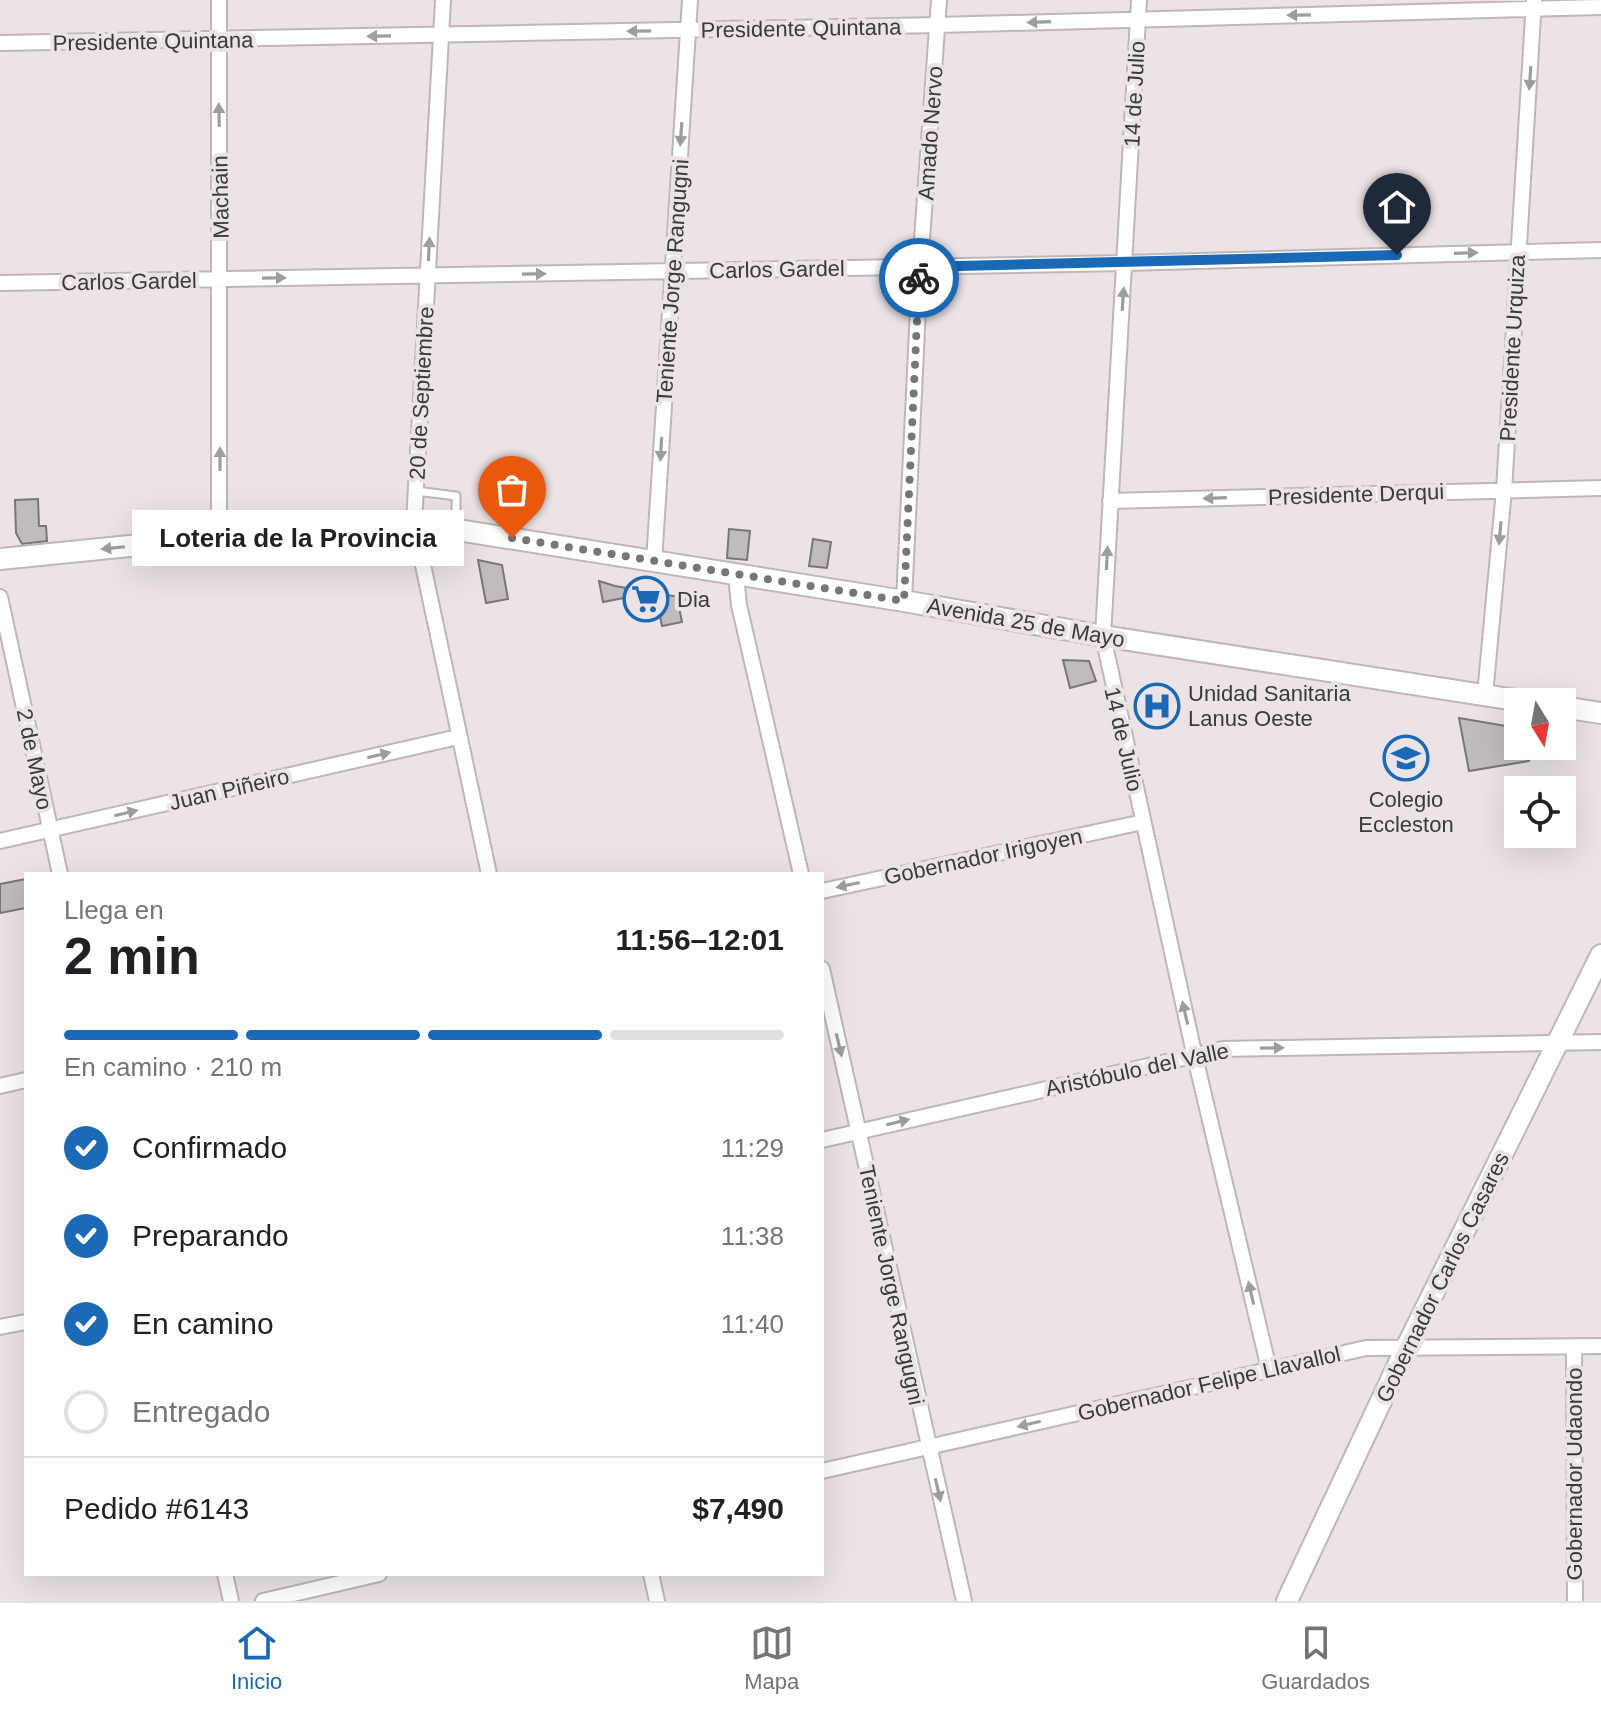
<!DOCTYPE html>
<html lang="es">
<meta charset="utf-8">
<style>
body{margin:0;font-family:Arial,sans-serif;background:#f6f6f6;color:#202124;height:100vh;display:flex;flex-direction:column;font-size:30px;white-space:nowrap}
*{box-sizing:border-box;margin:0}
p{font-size:26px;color:#757577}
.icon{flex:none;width:44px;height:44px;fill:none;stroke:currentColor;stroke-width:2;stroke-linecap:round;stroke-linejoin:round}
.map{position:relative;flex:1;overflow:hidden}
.details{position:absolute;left:24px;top:872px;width:800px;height:704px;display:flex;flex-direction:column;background:#fff;border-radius:0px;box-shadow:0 8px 32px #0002}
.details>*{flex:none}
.needle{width:52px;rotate:169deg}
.fabs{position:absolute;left:1504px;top:688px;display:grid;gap:16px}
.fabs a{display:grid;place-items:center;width:72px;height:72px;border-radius:0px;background:#fff;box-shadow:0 8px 32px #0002;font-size:40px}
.pin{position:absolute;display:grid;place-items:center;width:68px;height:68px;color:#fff;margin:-82px -34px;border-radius:50% 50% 50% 0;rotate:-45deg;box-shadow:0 0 8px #0007}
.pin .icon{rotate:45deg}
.courier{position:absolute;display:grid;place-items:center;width:80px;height:80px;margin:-40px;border:6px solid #1969b7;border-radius:50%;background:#fff;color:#222;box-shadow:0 2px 10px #0007}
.bubble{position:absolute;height:56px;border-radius:0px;background:#fff;box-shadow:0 8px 32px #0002;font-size:26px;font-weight:600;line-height:56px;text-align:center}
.overview em{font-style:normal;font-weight:600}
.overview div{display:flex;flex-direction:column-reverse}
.overview{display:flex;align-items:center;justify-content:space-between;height:136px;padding:0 40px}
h1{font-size:52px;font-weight:600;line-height:60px}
.bar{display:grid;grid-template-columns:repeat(4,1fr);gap:12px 8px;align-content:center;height:96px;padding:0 40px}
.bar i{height:10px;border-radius:6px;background:#e0e0e0}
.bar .on{background:#1969b7}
.bar p{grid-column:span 4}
.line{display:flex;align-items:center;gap:20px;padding:0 40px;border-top:2px solid #e0e0e0}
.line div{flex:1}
ol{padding:0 40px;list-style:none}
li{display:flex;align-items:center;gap:24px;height:88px}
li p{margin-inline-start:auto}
li .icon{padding:8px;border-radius:50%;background:#1969b7;color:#fff;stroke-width:4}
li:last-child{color:#757577}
li i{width:44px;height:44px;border:4px solid #e0e0e0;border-radius:50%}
.menu{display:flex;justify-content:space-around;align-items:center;height:112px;border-top:2px solid #e0e0e0;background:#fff;font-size:22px;color:#757577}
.menu a{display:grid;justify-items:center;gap:4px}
.menu .on{color:#1969b7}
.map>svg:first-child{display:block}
</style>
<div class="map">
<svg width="1601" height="1601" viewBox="0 0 1601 1601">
<rect width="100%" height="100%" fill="#ebe3e5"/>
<path fill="#c1bbbf" stroke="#7b7579" stroke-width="2" d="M504,498L522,500L519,525L502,524Z
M38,499L39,526H46L47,541L22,544L16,533L15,500Z
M729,529L750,531L747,560L727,558Z
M813,539L831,542L827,568L809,566Z
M478,560L502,565L508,599L486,603Z
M599,581L615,586L691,599L678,602L682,622L662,626L658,606L637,610L634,596L603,602Z
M1063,660L1089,661L1096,681L1070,688Z
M1459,718L1518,728V746H1527L1529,761L1469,771Z
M26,879V908L0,913V884Z"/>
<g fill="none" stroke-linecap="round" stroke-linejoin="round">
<g stroke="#beb7b9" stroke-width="11">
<path id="lane" d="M416,491L456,496V526"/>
</g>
<g stroke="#beb7b9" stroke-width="18">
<path id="street" d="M219,0V537
M443,0L414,523L489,874
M1139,0L1103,636L1194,1053L1269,1369
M0,43L938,25L1601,7
M0,283L1125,263L1601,250
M1110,501L1601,488
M654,562L690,0
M736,576L739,605L801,874
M0,597L60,874
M904,601L920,267L939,0
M1485,695L1504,490L1534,0
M0,841L458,737
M822,891L1143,822
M822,969L964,1601
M0,1086L26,1080
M822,1140L1223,1049L1601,1042
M0,1327L26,1322
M1574,1347L1575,1601
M822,1471L1366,1348L1601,1346
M225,1574L231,1601
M651,1574L657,1601
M263,1601L379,1574"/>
</g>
<g stroke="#beb7b9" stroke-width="24">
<path id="secondary" d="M0,559L219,537L414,523L904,601L1103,636L1528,702
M1562,707L1601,713
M1287,1601L1406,1348L1601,955"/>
</g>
<use href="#lane" stroke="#fff" stroke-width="7"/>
<use href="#street" stroke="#fff" stroke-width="14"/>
<use href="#secondary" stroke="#fff" stroke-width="20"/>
</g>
<defs><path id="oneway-solid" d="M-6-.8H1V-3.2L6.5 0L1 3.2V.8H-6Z" transform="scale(2)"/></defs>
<g fill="#9e9c9c">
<use href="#oneway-solid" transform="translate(1299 15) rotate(179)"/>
<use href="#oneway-solid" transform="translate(1039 22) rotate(178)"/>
<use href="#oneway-solid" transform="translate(639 31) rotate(179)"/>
<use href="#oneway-solid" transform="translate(379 36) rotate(179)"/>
<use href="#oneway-solid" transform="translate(1530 78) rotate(94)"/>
<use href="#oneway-solid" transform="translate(219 115) rotate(-91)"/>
<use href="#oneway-solid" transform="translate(681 134) rotate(94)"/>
<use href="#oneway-solid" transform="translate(429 249) rotate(-87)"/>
<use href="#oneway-solid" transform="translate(1466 253) rotate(-2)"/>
<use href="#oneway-solid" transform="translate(534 274) rotate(-1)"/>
<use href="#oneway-solid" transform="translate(274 278) rotate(-1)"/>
<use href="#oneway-solid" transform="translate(1123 299) rotate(-86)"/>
<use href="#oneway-solid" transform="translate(661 449) rotate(93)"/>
<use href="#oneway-solid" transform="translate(220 459) rotate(-90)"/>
<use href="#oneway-solid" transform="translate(1215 498) rotate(178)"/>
<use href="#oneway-solid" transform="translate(1500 533) rotate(95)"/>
<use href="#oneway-solid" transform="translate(113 548) rotate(174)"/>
<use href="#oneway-solid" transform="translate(1107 558) rotate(-87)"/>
<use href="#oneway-solid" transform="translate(379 755) rotate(-13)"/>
<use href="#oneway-solid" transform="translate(126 813) rotate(-13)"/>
<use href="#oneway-solid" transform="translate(848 885) rotate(168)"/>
<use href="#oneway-solid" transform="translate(1185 1013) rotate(-103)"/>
<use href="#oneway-solid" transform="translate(839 1045) rotate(77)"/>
<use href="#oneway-solid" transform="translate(1272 1048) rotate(-1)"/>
<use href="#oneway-solid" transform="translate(898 1122) rotate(-13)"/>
<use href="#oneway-solid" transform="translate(1251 1293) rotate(-103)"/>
<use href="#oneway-solid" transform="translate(1029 1424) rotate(167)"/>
<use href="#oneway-solid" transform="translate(938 1490) rotate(77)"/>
</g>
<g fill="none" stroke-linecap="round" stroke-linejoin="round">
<path stroke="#797476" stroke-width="8" stroke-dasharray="0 14.4" d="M512,538L904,601L919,278"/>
<path stroke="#1969b7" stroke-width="10" d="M919,278L920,267L1397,255"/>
</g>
<defs>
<g id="supermarket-ring" transform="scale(2.3)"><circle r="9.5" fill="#ebe3e5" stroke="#1969b7" stroke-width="1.5"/><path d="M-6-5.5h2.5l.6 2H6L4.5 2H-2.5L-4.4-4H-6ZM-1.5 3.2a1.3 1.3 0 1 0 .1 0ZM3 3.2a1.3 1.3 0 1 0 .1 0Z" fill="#1969b7"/></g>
<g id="hospital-ring" transform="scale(2.3)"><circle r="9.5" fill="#ebe3e5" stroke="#1969b7" stroke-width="1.5"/><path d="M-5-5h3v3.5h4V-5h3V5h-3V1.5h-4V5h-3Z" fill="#1969b7"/></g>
<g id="school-ring" transform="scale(2.3)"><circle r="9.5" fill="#ebe3e5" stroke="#1969b7" stroke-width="1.5"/><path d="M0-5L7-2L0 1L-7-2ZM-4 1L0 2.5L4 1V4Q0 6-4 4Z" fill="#1969b7"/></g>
</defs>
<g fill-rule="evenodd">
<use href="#supermarket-ring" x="646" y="599"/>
<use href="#hospital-ring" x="1157" y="706"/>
<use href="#school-ring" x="1406" y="758"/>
</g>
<g text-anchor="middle" stroke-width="8" stroke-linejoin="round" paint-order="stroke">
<g font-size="22" fill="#3c393a" stroke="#ebe3e5">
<text transform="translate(801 28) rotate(-1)" y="8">Presidente Quintana</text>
<text transform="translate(153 41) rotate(-1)" y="8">Presidente Quintana</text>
<text transform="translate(1134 94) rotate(-87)" y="8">14 de Julio</text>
<text transform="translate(930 133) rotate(-86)" y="8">Amado Nervo</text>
<text transform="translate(220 197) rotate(-91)" y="8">Machain</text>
<text transform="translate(777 269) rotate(-1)" y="8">Carlos Gardel</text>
<text transform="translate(129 281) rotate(-1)" y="8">Carlos Gardel</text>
<text transform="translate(672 281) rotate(-86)" y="8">Teniente Jorge Rangugni</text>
<text transform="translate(1512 348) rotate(-87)" y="8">Presidente Urquiza</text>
<text transform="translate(421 393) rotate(-87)" y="8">20 de Septiembre</text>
<text transform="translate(1356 494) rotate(-2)" y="8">Presidente Derqui</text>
<text transform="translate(1026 622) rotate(10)" y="8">Avenida 25 de Mayo</text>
<text transform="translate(1124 739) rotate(77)" y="8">14 de Julio</text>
<text transform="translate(35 759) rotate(78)" y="8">2 de Mayo</text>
<text transform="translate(229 789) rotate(-13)" y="8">Juan Piñeiro</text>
<text transform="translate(983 856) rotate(-12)" y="8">Gobernador Irigoyen</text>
<text transform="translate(1137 1069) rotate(-12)" y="8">Aristóbulo del Valle</text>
<text transform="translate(1442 1277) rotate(-64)" y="8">Gobernador Carlos Casares</text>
<text transform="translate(892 1285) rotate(78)" y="8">Teniente Jorge Rangugni</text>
<text transform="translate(1209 1383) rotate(-13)" y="8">Gobernador Felipe Llavallol</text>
<text transform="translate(1574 1474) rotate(-90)" y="8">Gobernador Udaondo</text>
</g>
<g font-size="22" fill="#3c393a" stroke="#ebe3e5" text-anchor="start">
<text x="677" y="607">Dia</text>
<text x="1188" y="701">Unidad Sanitaria<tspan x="1188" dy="25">Lanus Oeste</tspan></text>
<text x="1406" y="807" text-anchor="middle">Colegio<tspan x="1406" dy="25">Eccleston</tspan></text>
</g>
</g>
</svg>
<div class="fabs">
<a><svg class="needle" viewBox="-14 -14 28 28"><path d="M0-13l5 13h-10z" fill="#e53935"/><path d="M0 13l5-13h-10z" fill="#757577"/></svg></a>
<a><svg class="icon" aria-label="locate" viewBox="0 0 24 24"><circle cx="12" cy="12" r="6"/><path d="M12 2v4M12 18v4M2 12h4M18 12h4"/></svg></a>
</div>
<div class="pin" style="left:512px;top:538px;background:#ea580c"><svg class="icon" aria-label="bag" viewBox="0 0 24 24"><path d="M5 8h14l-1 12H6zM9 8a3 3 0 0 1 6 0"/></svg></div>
<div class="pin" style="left:1397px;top:255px;background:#1f2937"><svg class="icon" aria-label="home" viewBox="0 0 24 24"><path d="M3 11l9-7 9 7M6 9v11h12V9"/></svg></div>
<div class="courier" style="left:919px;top:278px"><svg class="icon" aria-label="bike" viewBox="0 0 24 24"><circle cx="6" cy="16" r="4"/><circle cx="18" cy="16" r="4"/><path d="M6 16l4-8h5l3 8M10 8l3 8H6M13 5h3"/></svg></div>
<div class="bubble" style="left:132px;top:510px;width:332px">Loteria de la Provincia</div>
<section class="details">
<div class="overview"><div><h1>2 min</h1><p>Llega en</p></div><em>11:56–12:01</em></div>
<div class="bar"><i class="on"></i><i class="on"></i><i class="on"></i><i></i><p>En camino · 210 m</p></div>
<ol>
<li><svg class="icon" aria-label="check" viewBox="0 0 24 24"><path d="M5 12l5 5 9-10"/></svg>Confirmado<p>11:29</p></li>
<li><svg class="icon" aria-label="check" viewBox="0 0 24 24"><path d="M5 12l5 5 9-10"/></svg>Preparando<p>11:38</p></li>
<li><svg class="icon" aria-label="check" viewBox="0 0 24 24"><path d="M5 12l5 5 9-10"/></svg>En camino<p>11:40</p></li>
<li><i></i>Entregado</li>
</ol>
<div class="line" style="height:104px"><div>Pedido #6143</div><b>$7,490</b></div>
</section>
</div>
<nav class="menu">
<a class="on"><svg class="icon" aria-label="home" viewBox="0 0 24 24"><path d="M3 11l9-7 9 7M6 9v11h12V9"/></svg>Inicio</a>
<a><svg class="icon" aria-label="map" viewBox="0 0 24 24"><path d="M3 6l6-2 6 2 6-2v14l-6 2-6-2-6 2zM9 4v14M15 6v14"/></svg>Mapa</a>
<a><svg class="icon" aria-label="saved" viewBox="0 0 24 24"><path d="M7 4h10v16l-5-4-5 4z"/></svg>Guardados</a>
</nav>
